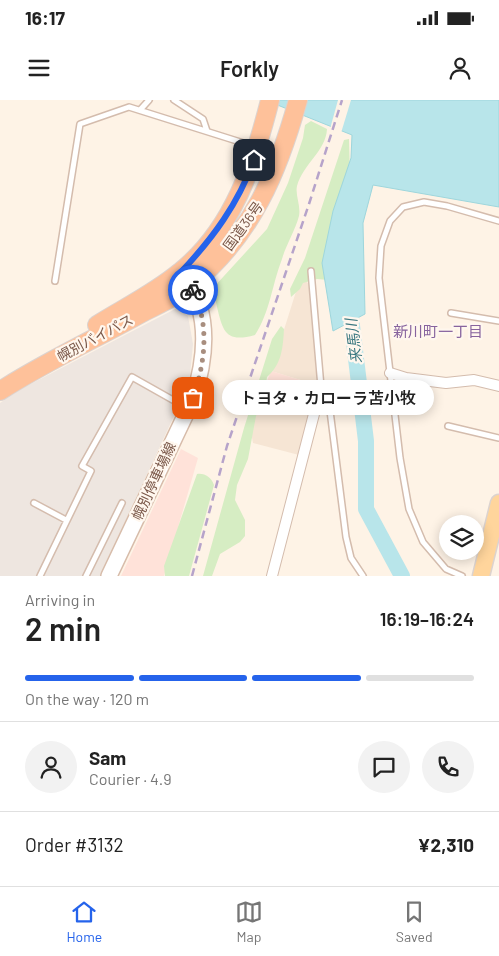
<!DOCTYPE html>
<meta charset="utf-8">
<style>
body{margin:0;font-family:Barlow,"Noto Sans JP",sans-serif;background:#f2f2f2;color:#222;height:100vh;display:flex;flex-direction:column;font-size:19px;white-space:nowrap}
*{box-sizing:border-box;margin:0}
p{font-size:16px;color:#767676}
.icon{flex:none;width:28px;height:28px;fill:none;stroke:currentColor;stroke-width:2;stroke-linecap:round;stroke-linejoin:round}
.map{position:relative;height:476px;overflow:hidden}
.sheet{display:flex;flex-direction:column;background:#fff;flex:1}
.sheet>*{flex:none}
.fabs{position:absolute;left:439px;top:415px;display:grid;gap:10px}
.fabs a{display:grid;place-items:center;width:45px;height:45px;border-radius:50%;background:#fff;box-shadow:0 2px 12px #0003;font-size:25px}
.pin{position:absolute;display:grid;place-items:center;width:42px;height:42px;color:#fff;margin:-21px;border-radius:10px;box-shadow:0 2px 8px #0006}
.courier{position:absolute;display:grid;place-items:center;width:50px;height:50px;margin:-25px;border:4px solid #2563eb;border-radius:50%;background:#fff;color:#222;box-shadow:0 1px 6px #0007}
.bubble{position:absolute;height:35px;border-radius:18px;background:#fff;box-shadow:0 2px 12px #0003;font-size:16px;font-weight:600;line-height:35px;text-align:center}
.headline em{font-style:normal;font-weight:600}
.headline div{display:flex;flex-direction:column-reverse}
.headline{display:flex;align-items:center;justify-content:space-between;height:85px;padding:0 25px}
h1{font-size:32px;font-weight:600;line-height:38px}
.bar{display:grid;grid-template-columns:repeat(4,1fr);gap:8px 5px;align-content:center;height:60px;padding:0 25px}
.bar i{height:6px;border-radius:4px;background:#e0e0e0}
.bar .on{background:#2563eb}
.bar p{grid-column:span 4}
.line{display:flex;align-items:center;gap:12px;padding:0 25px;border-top:1px solid #e0e0e0}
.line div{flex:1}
.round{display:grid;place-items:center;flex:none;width:52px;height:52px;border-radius:26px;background:#f2f2f2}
.status{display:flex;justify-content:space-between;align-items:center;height:35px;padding:0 25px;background:#fff;direction:ltr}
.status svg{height:14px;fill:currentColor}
header{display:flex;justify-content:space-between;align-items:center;height:65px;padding:0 25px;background:#fff;font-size:22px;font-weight:600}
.dock{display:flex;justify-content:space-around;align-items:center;height:70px;border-top:1px solid #e0e0e0;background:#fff;font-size:14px;color:#767676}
.dock a{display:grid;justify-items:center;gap:2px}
.dock .on{color:#2563eb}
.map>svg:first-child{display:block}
</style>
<div class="status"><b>16:17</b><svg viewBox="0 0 49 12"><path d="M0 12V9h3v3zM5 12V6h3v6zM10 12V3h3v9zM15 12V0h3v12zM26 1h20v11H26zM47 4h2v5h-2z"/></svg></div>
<header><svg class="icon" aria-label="menu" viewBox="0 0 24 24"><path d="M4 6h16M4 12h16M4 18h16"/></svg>Forkly<svg class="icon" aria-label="person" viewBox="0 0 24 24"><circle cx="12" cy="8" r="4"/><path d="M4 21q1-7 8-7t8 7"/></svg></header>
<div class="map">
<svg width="499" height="476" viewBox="0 0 499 476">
<rect width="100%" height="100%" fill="#fef3e6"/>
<path fill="#f6e5d4" d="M306,180L309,185L317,285L271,271L299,182Z
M261,296L311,312L299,355L253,343L251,332Z"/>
<path fill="#ffe2d9" d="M271,271L317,285L311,312L261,296Z
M181,349L198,358L164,476H121Z"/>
<path fill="#eee6e0" d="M177,208L188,216L193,244L190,275L186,290L100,476H0V303L21,289Z"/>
<path fill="#d6edc3" d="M311,21L327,29C326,51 303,64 297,86C295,95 301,106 299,116C295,131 286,145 282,159C272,185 270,212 255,235C226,243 223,232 217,207C216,200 213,196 213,188L267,129L288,83L303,38L305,25Z
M349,39L350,76L328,180L317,179L303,183L300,189L291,197L290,189L305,158L344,40Z
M281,226L284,229C283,247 282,264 267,277L264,298L256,316L248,359L237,385L235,400L245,420V436L240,442L220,454L212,476H203L244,328L272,239Z
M197,374C205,373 211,377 214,385L189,476H165L164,466Z"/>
<path fill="#b8e5ea" stroke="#9ed6dc" d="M265,0H499V107L373,85L363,123L365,214L333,231L322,163L333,111L351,58L352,35Z"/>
<path fill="#fef3e6" d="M338,0H351L341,33L330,29Z"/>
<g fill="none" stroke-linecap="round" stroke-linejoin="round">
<path stroke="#b8e5ea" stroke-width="16" d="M349,201L366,341V409L402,476"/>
<g stroke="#d4bcad" stroke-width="8">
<path id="service" d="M174,0L203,19L207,31
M140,10L149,0
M311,171L321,287L328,295L346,437L351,458L363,476
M55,181L80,24L129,7L253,46
M451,213L499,221
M448,326L499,338
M34,403L66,420
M40,476L91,371L82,366L132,277L187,308
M86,476L122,403
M462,476L446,469L423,442L409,409L400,358L379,178L381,146L390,121L403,107L424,102L447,106L499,121"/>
</g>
<g stroke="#d4bcad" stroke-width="12">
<path id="minor" d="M390,273L406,278L446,283L474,280L499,286
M272,476L321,287"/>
</g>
<g stroke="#d7bcaa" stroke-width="18">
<path id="secondary" d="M109,476L193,299C206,259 211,213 185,177"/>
</g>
<g stroke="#dcd3cf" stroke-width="19">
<path id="primary" d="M481,476L499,403"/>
</g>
<g stroke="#dcd3cf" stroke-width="20">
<path id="trunk" d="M97,225C124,208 155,193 180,172C234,129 254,63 270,0
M0,291C45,262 93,240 140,214C157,205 177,197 192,184C252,135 278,72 298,0"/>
</g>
<use href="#service" stroke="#fff" stroke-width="5"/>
<use href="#minor" stroke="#fff" stroke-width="10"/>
<use href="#secondary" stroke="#fff" stroke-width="15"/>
<use href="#primary" stroke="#ffd59c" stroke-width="16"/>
<use href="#trunk" stroke="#fec19a" stroke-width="18"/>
<path stroke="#b6a3ca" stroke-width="2.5" stroke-dasharray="8 5" stroke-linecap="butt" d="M192,476L227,346L309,104L342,0"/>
</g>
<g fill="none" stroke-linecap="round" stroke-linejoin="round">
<path stroke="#a88e7f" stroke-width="5" stroke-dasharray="0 9" d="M193,190C210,226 205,262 193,298"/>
<path stroke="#2563eb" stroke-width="6" d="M193,190L181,172C213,138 238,104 254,60"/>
</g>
<g text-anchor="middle" stroke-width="4.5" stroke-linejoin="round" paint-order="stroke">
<g font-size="14" fill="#7a5748" stroke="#fff7ee">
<text transform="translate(243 126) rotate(-54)" y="5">国道36号</text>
<text transform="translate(95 238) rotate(-28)" y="5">幌別バイパス</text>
<text transform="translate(154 381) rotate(-65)" y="5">幌別停車場線</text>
</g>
<g font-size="15" fill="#87639e" stroke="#fff7ee">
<text x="438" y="237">新川町一丁目</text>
</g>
<g font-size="15" font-style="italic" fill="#3a7880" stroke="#fff7ee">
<text transform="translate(354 241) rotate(-97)" y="5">来馬川</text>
</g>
</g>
</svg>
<div class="fabs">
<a><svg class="icon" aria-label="layers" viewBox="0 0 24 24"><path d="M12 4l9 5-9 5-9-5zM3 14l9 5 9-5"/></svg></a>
</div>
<div class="pin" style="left:193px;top:298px;background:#ea580c"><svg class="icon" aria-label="bag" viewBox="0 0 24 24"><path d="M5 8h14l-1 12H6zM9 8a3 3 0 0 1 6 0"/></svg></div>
<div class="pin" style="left:254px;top:60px;background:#1f2937"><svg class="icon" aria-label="home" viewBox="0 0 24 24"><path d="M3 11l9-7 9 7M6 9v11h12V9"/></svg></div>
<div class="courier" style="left:193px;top:190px"><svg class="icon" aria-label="bike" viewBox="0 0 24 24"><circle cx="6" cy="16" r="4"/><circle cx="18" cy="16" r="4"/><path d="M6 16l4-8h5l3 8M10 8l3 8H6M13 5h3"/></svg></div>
<div class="bubble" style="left:222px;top:280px;width:212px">トヨタ・カローラ苫小牧</div>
</div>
<section class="sheet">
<div class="headline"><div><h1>2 min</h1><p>Arriving in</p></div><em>16:19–16:24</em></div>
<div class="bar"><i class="on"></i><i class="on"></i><i class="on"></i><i></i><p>On the way · 120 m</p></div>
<div class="line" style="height:90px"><a class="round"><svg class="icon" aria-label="person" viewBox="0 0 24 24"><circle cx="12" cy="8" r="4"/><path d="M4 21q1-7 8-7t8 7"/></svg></a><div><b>Sam</b><p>Courier · 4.9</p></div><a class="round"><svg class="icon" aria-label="chat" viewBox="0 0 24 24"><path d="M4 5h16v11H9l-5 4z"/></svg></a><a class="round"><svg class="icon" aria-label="phone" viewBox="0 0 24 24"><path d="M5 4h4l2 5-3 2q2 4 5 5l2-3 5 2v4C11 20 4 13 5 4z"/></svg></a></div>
<div class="line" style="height:65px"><div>Order #3132</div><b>¥2,310</b></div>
</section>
<nav class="dock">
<a class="on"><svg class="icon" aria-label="home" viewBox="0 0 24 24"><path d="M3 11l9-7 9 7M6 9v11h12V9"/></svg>Home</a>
<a><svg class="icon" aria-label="map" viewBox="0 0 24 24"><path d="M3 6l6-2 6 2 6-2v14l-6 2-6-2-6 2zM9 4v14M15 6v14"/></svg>Map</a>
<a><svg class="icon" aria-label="saved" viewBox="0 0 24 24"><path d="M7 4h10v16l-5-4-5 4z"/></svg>Saved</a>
</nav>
